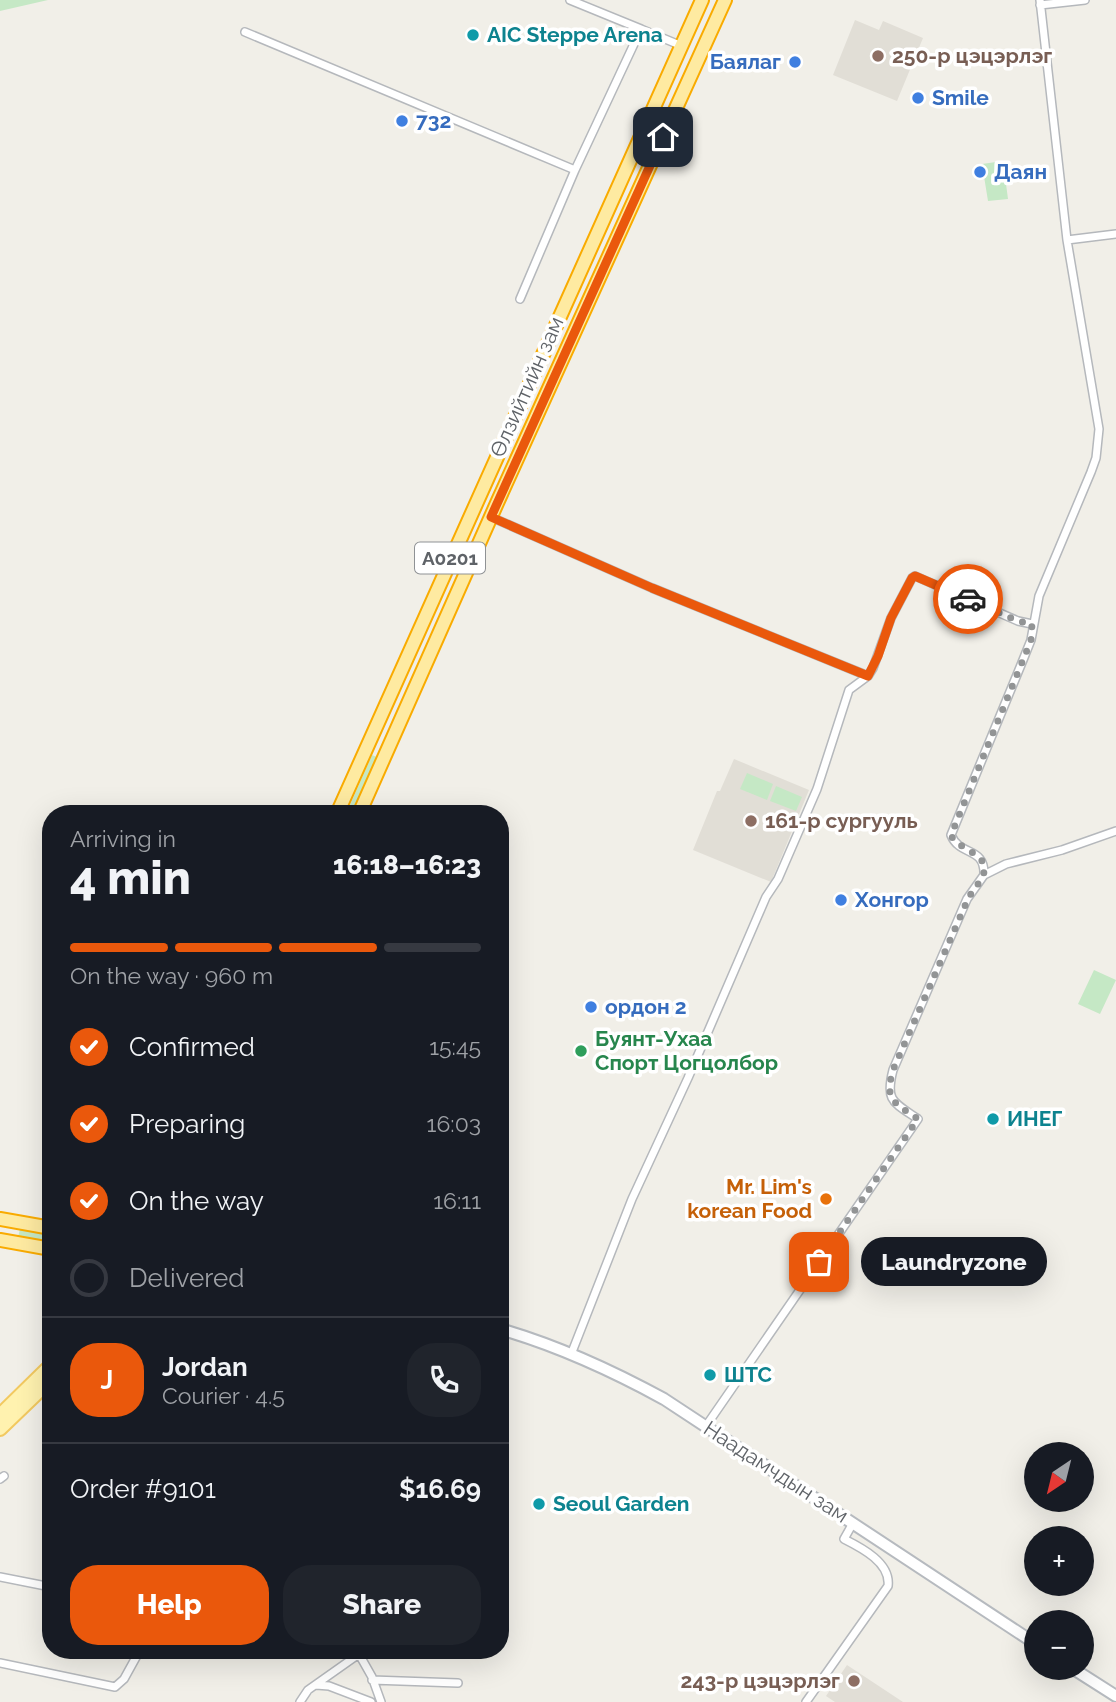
<!DOCTYPE html>
<meta charset="utf-8">
<style>
body{margin:0;font-family:Raleway,sans-serif;background:#20242c;color:#f1f3f6;height:100vh;display:flex;flex-direction:column;font-size:26px;white-space:nowrap}
*{box-sizing:border-box;margin:0}
p{font-size:23px;color:#9ea1a6}
.icon{flex:none;width:38px;height:38px;fill:none;stroke:currentColor;stroke-width:2;stroke-linecap:round;stroke-linejoin:round}
.map{position:relative;flex:1;overflow:hidden}
.details{position:absolute;left:42px;top:805px;width:467px;height:854px;display:flex;flex-direction:column;background:#171b24;border-radius:28px;box-shadow:0 7px 28px #0002}
.details>*{flex:none}
.needle{width:46px;rotate:215deg}
.tools{position:absolute;left:1024px;top:1442px;display:grid;gap:14px}
.tools a{display:grid;place-items:center;width:70px;height:70px;border-radius:50%;background:#171b24;box-shadow:0 7px 28px #0002;font-size:35px}
.pin{position:absolute;display:grid;place-items:center;width:60px;height:60px;color:#fff;margin:-30px;border-radius:14px;box-shadow:0 4px 10px #0006}
.courier{position:absolute;display:grid;place-items:center;width:70px;height:70px;margin:-35px;border:5px solid #ea580c;border-radius:50%;background:#fff;color:#222;box-shadow:0 2px 9px #0007}
.bubble{position:absolute;height:49px;border-radius:24px;background:#171b24;box-shadow:0 7px 28px #0002;font-size:23px;font-weight:800;line-height:49px;text-align:center}
.summary em{font-style:normal;font-weight:800}
.summary div{display:flex;flex-direction:column-reverse}
.summary{display:flex;align-items:center;justify-content:space-between;height:119px;padding:0 28px}
h1{font-size:46px;font-weight:800;line-height:52px}
.bar{display:grid;grid-template-columns:repeat(4,1fr);gap:10px 7px;align-content:center;height:84px;padding:0 28px}
.bar i{height:9px;border-radius:5px;background:#363941}
.bar .selected{background:#ea580c}
.bar p{grid-column:span 4}
.line{display:flex;align-items:center;gap:18px;padding:0 28px;border-top:2px solid #363941}
.line div{flex:1}
.round{display:grid;place-items:center;flex:none;width:74px;height:74px;border-radius:28px;background:#20242c}
ol{padding:0 28px;list-style:none}
li{display:flex;align-items:center;gap:21px;height:77px}
li p{margin-inline-start:auto}
li .icon{padding:7px;border-radius:50%;background:#ea580c;color:#fff;stroke-width:4}
li:last-child{color:#9ea1a6}
li i{width:38px;height:38px;border:4px solid #363941;border-radius:50%}
.button{display:flex;gap:14px;margin-top:auto;padding:14px 28px}
.button a{flex:1;height:80px;border-radius:28px;background:#ea580c;color:#fff;font-size:28px;font-weight:800;line-height:80px;text-align:center}
.button a+a{background:#20242c;color:#f1f3f6}
.map>svg:first-child{display:block}
</style>
<div class="map">
<svg width="1116" height="1702" viewBox="0 0 1116 1702">
<rect width="100%" height="100%" fill="#f1efe8"/>
<path fill="#e1ded6" d="M855,20L879,30L883,21L923,38L897,101L833,75Z
M734,759L809,790L771,882L693,850L717,791H720Z
M847,1665L903,1702H835L826,1696Z"/>
<path fill="#c5e8c5" d="M0,0H48L0,11Z
M1003,161L1008,199L988,201L982,164Z
M372,755L379,758L354,814H346Z
M747,773L773,784L767,800L740,789Z
M776,786L802,797L796,811L770,801Z
M1094,970L1116,980L1100,1014L1078,1004Z
M20,1229L51,1235V1243L18,1237Z"/>
<g fill="none" stroke-linecap="round" stroke-linejoin="round">
<g stroke="#b5b8bc" stroke-width="10">
<path id="minor" d="M570,0L641,29
M1040,5L1085,0
M245,32L575,170L641,29L682,46
M1067,240L1116,234
M520,299L575,170
M491,517L652,588L868,676
M984,875C985,846 960,857 951,835L1023,660L1031,640L1039,596L1091,472L1096,458L1099,429L1067,240L1040,0
M572,1352L632,1199L688,1078L766,897L778,879L817,789L849,690L868,676L873,668L891,618L912,578L915,576L1018,621L1032,624
M706,1426L918,1119C893,1102 885,1101 893,1070L967,899L984,875L1006,864L1062,850L1116,831
M0,1479L4,1476
M0,1577L51,1587
M0,1663L115,1687L124,1679L140,1650
M372,1680L458,1683
M316,1685L329,1686L371,1702
M300,1702L308,1690L359,1654L372,1677L381,1702
M806,1702L888,1586C891,1563 862,1548 844,1539L853,1523"/>
</g>
<g stroke="#b6babf" stroke-width="14">
<path id="secondary" d="M500,1329C559,1346 611,1370 664,1399L1036,1644
M1072,1668L1116,1696"/>
</g>
<g stroke="#f2c960" stroke-width="16">
<path id="primary" d="M0,1415L51,1365
M0,1429L51,1380"/>
</g>
<g stroke="#f9ab00" stroke-width="16">
<path id="trunk" d="M337,814L702,0
M359,814L497,503L725,0
M0,1219L51,1228
M0,1240L51,1249"/>
</g>
<use href="#minor" stroke="#fff" stroke-width="7"/>
<use href="#secondary" stroke="#fff" stroke-width="10"/>
<use href="#primary" stroke="#fff2af" stroke-width="12"/>
<use href="#trunk" stroke="#feeaa1" stroke-width="12"/>
</g>
<g fill="none" stroke-linecap="round" stroke-linejoin="round">
<path stroke="#929495" stroke-width="7" stroke-dasharray="0 12.6" d="M819,1262L918,1119C894,1102 884,1101 893,1070L968,899C972,891 980,883 983,875C992,854 957,850 951,835L1023,660L1031,640L1032,624L1018,621L968,599"/>
<path stroke="#ea580c" stroke-width="9" d="M663,137L491,517L652,588L868,676L878,656L891,618L912,578L915,576L968,599"/>
</g>
<g fill="#0f9aa8" stroke="#fff" stroke-width="2.5">
<circle cx="473" cy="35" r="7"/>
<circle cx="993" cy="1119" r="7"/>
<circle cx="710" cy="1375" r="7"/>
<circle cx="539" cy="1504" r="7"/>
</g>
<g fill="#8d6e63" stroke="#fff" stroke-width="2.5">
<circle cx="878" cy="56" r="7"/>
<circle cx="751" cy="821" r="7"/>
<circle cx="854" cy="1681" r="7"/>
</g>
<g fill="#3f7fe0" stroke="#fff" stroke-width="2.5">
<circle cx="795" cy="62" r="7"/>
<circle cx="918" cy="98" r="7"/>
<circle cx="402" cy="121" r="7"/>
<circle cx="980" cy="172" r="7"/>
<circle cx="841" cy="900" r="7"/>
<circle cx="591" cy="1007" r="7"/>
</g>
<circle fill="#2e9e5b" stroke="#fff" stroke-width="2.5" cx="581" cy="1051" r="7"/>
<circle fill="#e8710a" stroke="#fff" stroke-width="2.5" cx="826" cy="1199" r="7"/>
<g text-anchor="middle" stroke-width="7" stroke-linejoin="round" paint-order="stroke">
<rect fill="#fff" stroke="#8f9295" stroke-width="2" x="415" y="542.5" width="70" height="31" rx="5"/>
<g font-size="19" font-weight="bold" fill="#5f6368">
<text x="450" y="565">A0201</text>
</g>
<g font-size="21" font-weight="bold" fill="#0d838f" stroke="#fff" text-anchor="start">
<text x="487" y="42">AIC Steppe Arena</text>
<text x="1007" y="1126">ИНЕГ</text>
<text x="724" y="1382">ШТС</text>
<text x="553" y="1511">Seoul Garden</text>
</g>
<g font-size="21" font-weight="bold" fill="#785e54" stroke="#fff" text-anchor="start">
<text x="892" y="63">250-р цэцэрлэг</text>
<text x="765" y="828">161-р сургууль</text>
<text x="840" y="1688" text-anchor="end">243-р цэцэрлэг</text>
</g>
<g font-size="21" font-weight="bold" fill="#366cbe" stroke="#fff" text-anchor="start">
<text x="781" y="69" text-anchor="end">Баялаг</text>
<text x="932" y="105">Smile</text>
<text x="416" y="128">732</text>
<text x="994" y="179">Даян</text>
<text x="855" y="907">Хонгор</text>
<text x="605" y="1014">ордон 2</text>
</g>
<g font-size="21" fill="#5f6368" stroke="#fff">
<text transform="translate(527 387) rotate(-66)" y="7">Өлзийтийн зам</text>
<text transform="translate(776 1472) rotate(33)" y="7">Наадамчдын зам</text>
</g>
<g font-size="21" font-weight="bold" fill="#27864d" stroke="#fff" text-anchor="start">
<text x="595" y="1046">Буянт-Ухаа<tspan x="595" dy="24">Спорт Цогцолбор</tspan></text>
</g>
<g font-size="21" font-weight="bold" fill="#c56008" stroke="#fff" text-anchor="end">
<text x="812" y="1194">Mr. Lim's<tspan x="812" dy="24">korean Food</tspan></text>
</g>
</g>
</svg>
<div class="tools">
<a><svg class="needle" viewBox="-14 -14 28 28"><path d="M0-13l5 13h-10z" fill="#e53935"/><path d="M0 13l5-13h-10z" fill="#9ea1a6"/></svg></a>
<a>+</a>
<a>−</a>
</div>
<div class="pin" style="left:819px;top:1262px;background:#ea580c"><svg class="icon" aria-label="bag" viewBox="0 0 24 24"><path d="M5 8h14l-1 12H6zM9 8a3 3 0 0 1 6 0"/></svg></div>
<div class="pin" style="left:663px;top:137px;background:#1f2937"><svg class="icon" aria-label="home" viewBox="0 0 24 24"><path d="M3 11l9-7 9 7M6 9v11h12V9"/></svg></div>
<div class="courier" style="left:968px;top:599px"><svg class="icon" aria-label="car" viewBox="0 0 24 24"><path d="M5 17H2v-5l4-1 3-4h7l3 4 3 1v5h-3M9 17h6M6 11h13"/><circle cx="7" cy="17" r="2"/><circle cx="17" cy="17" r="2"/></svg></div>
<div class="bubble" style="left:861px;top:1237px;width:186px">Laundryzone</div>
<section class="details">
<div class="summary"><div><h1>4 min</h1><p>Arriving in</p></div><em>16:18–16:23</em></div>
<div class="bar"><i class="selected"></i><i class="selected"></i><i class="selected"></i><i></i><p>On the way · 960 m</p></div>
<ol>
<li><svg class="icon" aria-label="check" viewBox="0 0 24 24"><path d="M5 12l5 5 9-10"/></svg>Confirmed<p>15:45</p></li>
<li><svg class="icon" aria-label="check" viewBox="0 0 24 24"><path d="M5 12l5 5 9-10"/></svg>Preparing<p>16:03</p></li>
<li><svg class="icon" aria-label="check" viewBox="0 0 24 24"><path d="M5 12l5 5 9-10"/></svg>On the way<p>16:11</p></li>
<li><i></i>Delivered</li>
</ol>
<div class="line" style="height:126px"><b class="round" style="background:#ea580c;color:#fff">J</b><div><b>Jordan</b><p>Courier · 4.5</p></div><a class="round"><svg class="icon" aria-label="phone" viewBox="0 0 24 24"><path d="M5 4h4l2 5-3 2q2 4 5 5l2-3 5 2v4C11 20 4 13 5 4z"/></svg></a></div>
<div class="line" style="height:91px"><div>Order #9101</div><b>$16.69</b></div>
<div class="button"><a>Help</a><a>Share</a></div>
</section>
</div>
